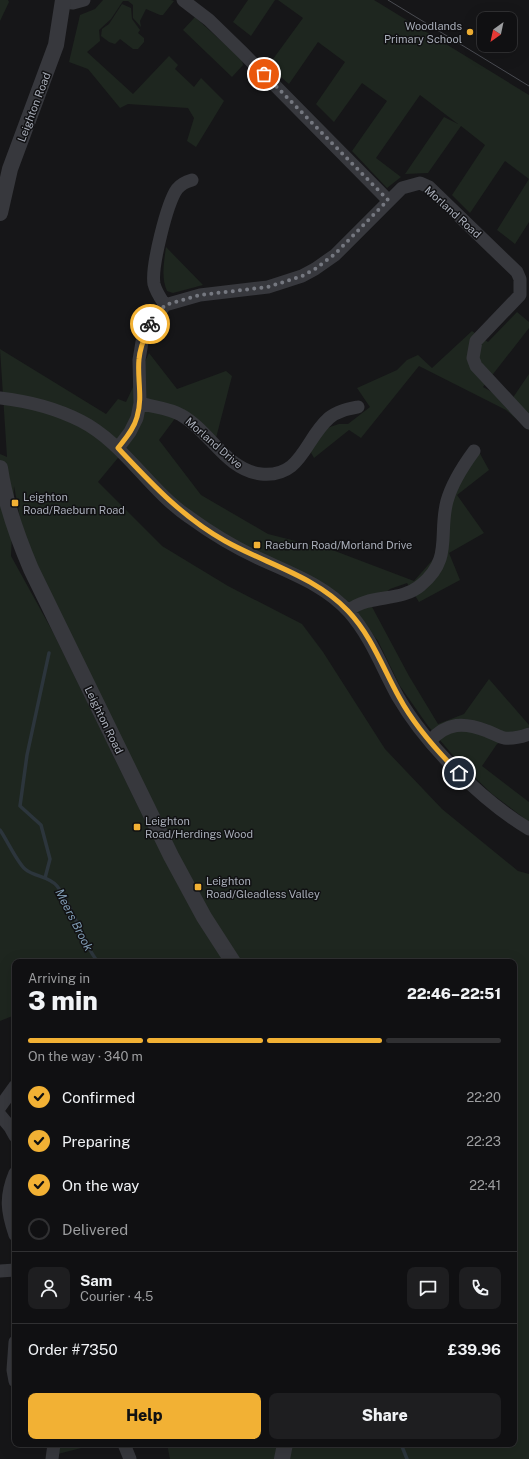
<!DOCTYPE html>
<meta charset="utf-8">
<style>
body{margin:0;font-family:"Public Sans",sans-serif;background:#1e1e20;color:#f1f3f6;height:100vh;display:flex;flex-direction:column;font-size:15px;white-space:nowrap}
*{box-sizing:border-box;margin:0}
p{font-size:13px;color:#9c9d9f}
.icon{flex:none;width:22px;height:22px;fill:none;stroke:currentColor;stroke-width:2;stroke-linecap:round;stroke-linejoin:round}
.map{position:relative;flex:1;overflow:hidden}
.side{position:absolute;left:12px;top:959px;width:505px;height:488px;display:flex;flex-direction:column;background:#101012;border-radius:8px;box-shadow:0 4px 16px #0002,0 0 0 1px #303032}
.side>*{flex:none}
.needle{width:26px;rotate:213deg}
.buttons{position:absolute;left:477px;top:12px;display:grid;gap:8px}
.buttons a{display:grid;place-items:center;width:40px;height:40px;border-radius:8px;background:#101012;box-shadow:0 4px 16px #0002,0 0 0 1px #303032;font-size:20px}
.pin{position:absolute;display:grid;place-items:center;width:34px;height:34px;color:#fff;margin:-17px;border:2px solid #fff;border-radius:50%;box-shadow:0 1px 4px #0007}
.courier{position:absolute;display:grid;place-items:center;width:40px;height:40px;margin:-20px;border:3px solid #f2b134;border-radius:50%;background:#fff;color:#222;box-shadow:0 1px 5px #0007}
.head em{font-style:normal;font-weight:800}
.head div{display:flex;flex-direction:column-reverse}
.head{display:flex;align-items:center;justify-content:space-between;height:68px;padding:0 16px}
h1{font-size:26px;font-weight:800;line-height:30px}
.bar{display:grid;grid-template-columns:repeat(4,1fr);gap:6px 4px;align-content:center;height:48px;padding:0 16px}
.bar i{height:5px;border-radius:3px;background:#303032}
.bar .current{background:#f2b134}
.bar p{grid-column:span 4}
.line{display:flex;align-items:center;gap:10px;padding:0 16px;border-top:1px solid #303032}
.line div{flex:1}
.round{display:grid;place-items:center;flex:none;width:42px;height:42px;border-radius:8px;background:#1e1e20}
ol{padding:0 16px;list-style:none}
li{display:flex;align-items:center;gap:12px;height:44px}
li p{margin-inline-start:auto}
li .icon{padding:4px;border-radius:50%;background:#f2b134;color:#111;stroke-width:4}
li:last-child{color:#9c9d9f}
li i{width:22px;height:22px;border:2px solid #303032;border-radius:50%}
.primary-button{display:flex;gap:8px;margin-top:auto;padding:8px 16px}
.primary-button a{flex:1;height:46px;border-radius:8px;background:#f2b134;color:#111;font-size:16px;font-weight:800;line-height:46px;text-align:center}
.primary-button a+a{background:#1e1e20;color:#f1f3f6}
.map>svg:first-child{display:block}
</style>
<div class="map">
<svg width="529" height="1459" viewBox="0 0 529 1459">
<rect width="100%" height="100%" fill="#161618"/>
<path fill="#1e261f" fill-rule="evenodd" d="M0,0H8L9,2L0,21Z
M103,0H171L174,1L163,15H160L146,9L140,21L141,27L133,18V5L128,1H123L111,19L99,30L100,41L87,52L133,94L169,56L178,65L175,69L194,87L201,78L224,101L196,147L187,141L194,118L188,108L128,104L120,108L88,69L69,62L80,15L95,9Z
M248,0H275L251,36L233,22Z
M278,0H374L529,95V222L515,244L497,230L529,179L505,161L470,213L452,195L485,145L461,126L428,173L405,174L444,117L458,124L420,95L376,158L401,177L387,188L352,151L387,101L362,83L334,122L316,104L345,62L318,42L289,84L268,66L303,18Z
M122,4L131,8L132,19L140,30L138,33L144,38V42L138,49H133L120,39L115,44L109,42L101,36L102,29L109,24Z
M195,17L242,60L243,65L232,77L183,30Z
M166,247L203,285L173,293L167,291C161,278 164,262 166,247Z
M517,312L529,322V328L483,387L510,402L529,374V430L506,410L419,366L361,438L349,430L314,458L309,449L324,429L339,424H348L370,407L357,388L397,370L407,360L418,355L432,368L472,331L488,342Z
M0,349L106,414L118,399L126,402L149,353L177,389L226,371L232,376L216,438L182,409L159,440L201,495L268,534L335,551L414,581L444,547L450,485L478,450L489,470L457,495L484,533L449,553L460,580L419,602L407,583L390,589L371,605L409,676L438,724L464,714L489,679L529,725V727L497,744L482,766L529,802V822L492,794L456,759L428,726L400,686L378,641L344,598L235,541L187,510L122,453L98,482L162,546L228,586L302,624L323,652L385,749L442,809L518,871L529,874V1459H170L167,1444H514V962H15V1015L0,1021V454L7,457ZM14,486L24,539L152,835L54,634L11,556Z
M52,1444H84L85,1447L54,1455Z"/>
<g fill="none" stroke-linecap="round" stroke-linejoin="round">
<path stroke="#2c353c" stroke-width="3.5" d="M0,830C7,840 17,862 25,869C34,877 49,876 57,886C75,909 80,940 98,962
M45,878L50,859L41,825L20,806L27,755L49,653
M401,1444L407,1459"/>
<path stroke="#37383d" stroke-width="13" d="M183,0L209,20L243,53L388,200
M63,2L73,3L84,0
M165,305C161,299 156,292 154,284C151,267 167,203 177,189C181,184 185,182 192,180
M0,398C27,401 57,409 81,421C124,443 149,490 189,517C211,533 234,547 258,558C290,573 325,585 349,612C371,637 382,668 398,697C426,745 481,800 529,829
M140,403C152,407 169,408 181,415C210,431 226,470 261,474C302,478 304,440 329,418C337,411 348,409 358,407
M118,448L130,432L137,418L140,403L139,360L142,342L150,325L165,305L200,295L268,287L302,276L315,269L335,255L402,188L420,183L429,187L517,272L520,279V295L476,341L473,358L476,366L529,423
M348,611C370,593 400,603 421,585C453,559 438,534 447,501C452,483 463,466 474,451
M430,741C447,722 464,722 487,731C493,733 499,737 504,738C513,739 521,737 529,734
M0,1107L15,1086
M0,1115L10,1127L15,1136
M15,1173C5,1197 7,1211 15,1235
M0,1271L15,1270
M15,1342L13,1370L15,1381
M124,1444L130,1459
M52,1459L54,1444"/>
<path stroke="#37383d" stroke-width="16" d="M0,213L10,169L56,45L63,0
M0,468C5,503 17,536 31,569L171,856L204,917L233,962
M282,1459L285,1444"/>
<path stroke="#4a4c52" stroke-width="1" d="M388,0L529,86"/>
</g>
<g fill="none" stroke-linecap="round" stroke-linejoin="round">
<path stroke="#757880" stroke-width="4" stroke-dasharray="0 7.2" d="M150,324L165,305L200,295L268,287L302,276L315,269L335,254L388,200L264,74"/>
<path stroke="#f2b134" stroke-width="5" d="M150,324C145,336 140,346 139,359C137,378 143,398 137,417C134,429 125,439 118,448C151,483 182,517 225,541C266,564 315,576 348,611C371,635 383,668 399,697C414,725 437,751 459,773"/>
</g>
<g fill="#f2b134" stroke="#111113" stroke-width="1.5">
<circle cx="470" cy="32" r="4"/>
<rect x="11" y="499" width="8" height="8" rx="2"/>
<rect x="253" y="541" width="8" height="8" rx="2"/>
<rect x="133" y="823" width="8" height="8" rx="2"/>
<rect x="194" y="883" width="8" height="8" rx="2"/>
</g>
<g text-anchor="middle" stroke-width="3" stroke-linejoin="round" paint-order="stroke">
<g font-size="11" fill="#a8adb8" stroke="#111113" text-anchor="start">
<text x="462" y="30" text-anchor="end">Woodlands<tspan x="462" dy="13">Primary School</tspan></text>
<text x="23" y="501">Leighton<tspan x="23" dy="13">Road/Raeburn Road</tspan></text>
<text x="265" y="549">Raeburn Road/Morland Drive</text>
<text x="145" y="825">Leighton<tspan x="145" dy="13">Road/Herdings Wood</tspan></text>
<text x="206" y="885">Leighton<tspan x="206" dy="13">Road/Gleadless Valley</tspan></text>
</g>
<g font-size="11" fill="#a8adb8" stroke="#111113">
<text transform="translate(34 107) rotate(-69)" y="4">Leighton Road</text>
<text transform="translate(453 212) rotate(42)" y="4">Morland Road</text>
<text transform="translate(214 443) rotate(41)" y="4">Morland Drive</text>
<text transform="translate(104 720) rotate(64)" y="4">Leighton Road</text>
</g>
<g font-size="12" font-style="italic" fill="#7f9bb3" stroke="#111113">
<text transform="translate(74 920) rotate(63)" y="4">Meers Brook</text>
</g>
</g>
</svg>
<div class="buttons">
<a><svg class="needle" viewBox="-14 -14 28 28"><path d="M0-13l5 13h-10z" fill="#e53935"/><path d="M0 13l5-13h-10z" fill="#9c9d9f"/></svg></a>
</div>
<div class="pin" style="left:264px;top:74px;background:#ea580c"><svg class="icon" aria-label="bag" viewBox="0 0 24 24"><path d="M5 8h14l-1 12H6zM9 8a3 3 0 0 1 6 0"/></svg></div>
<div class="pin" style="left:459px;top:773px;background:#1f2937"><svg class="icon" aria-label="home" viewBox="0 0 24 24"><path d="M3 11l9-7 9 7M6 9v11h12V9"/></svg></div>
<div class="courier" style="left:150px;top:324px"><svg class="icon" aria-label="bike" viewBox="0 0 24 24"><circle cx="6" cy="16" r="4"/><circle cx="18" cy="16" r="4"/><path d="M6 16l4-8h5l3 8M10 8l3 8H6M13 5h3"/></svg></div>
<section class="side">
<div class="head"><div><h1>3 min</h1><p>Arriving in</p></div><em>22:46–22:51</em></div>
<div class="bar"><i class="current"></i><i class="current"></i><i class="current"></i><i></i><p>On the way · 340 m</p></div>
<ol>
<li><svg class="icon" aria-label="check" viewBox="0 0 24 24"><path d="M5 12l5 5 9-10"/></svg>Confirmed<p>22:20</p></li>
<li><svg class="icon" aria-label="check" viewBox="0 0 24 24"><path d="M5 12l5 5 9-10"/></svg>Preparing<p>22:23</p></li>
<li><svg class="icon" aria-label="check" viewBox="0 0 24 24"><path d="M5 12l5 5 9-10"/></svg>On the way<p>22:41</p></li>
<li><i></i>Delivered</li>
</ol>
<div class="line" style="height:72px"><a class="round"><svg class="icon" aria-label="person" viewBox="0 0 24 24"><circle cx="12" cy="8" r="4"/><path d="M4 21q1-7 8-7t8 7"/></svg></a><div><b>Sam</b><p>Courier · 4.5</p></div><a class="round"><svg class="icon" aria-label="chat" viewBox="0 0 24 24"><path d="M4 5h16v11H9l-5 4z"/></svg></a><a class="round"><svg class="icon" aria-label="phone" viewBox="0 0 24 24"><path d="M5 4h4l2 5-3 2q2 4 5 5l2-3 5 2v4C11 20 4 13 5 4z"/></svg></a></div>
<div class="line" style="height:52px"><div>Order #7350</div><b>£39.96</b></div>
<div class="primary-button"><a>Help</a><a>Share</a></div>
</section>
</div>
